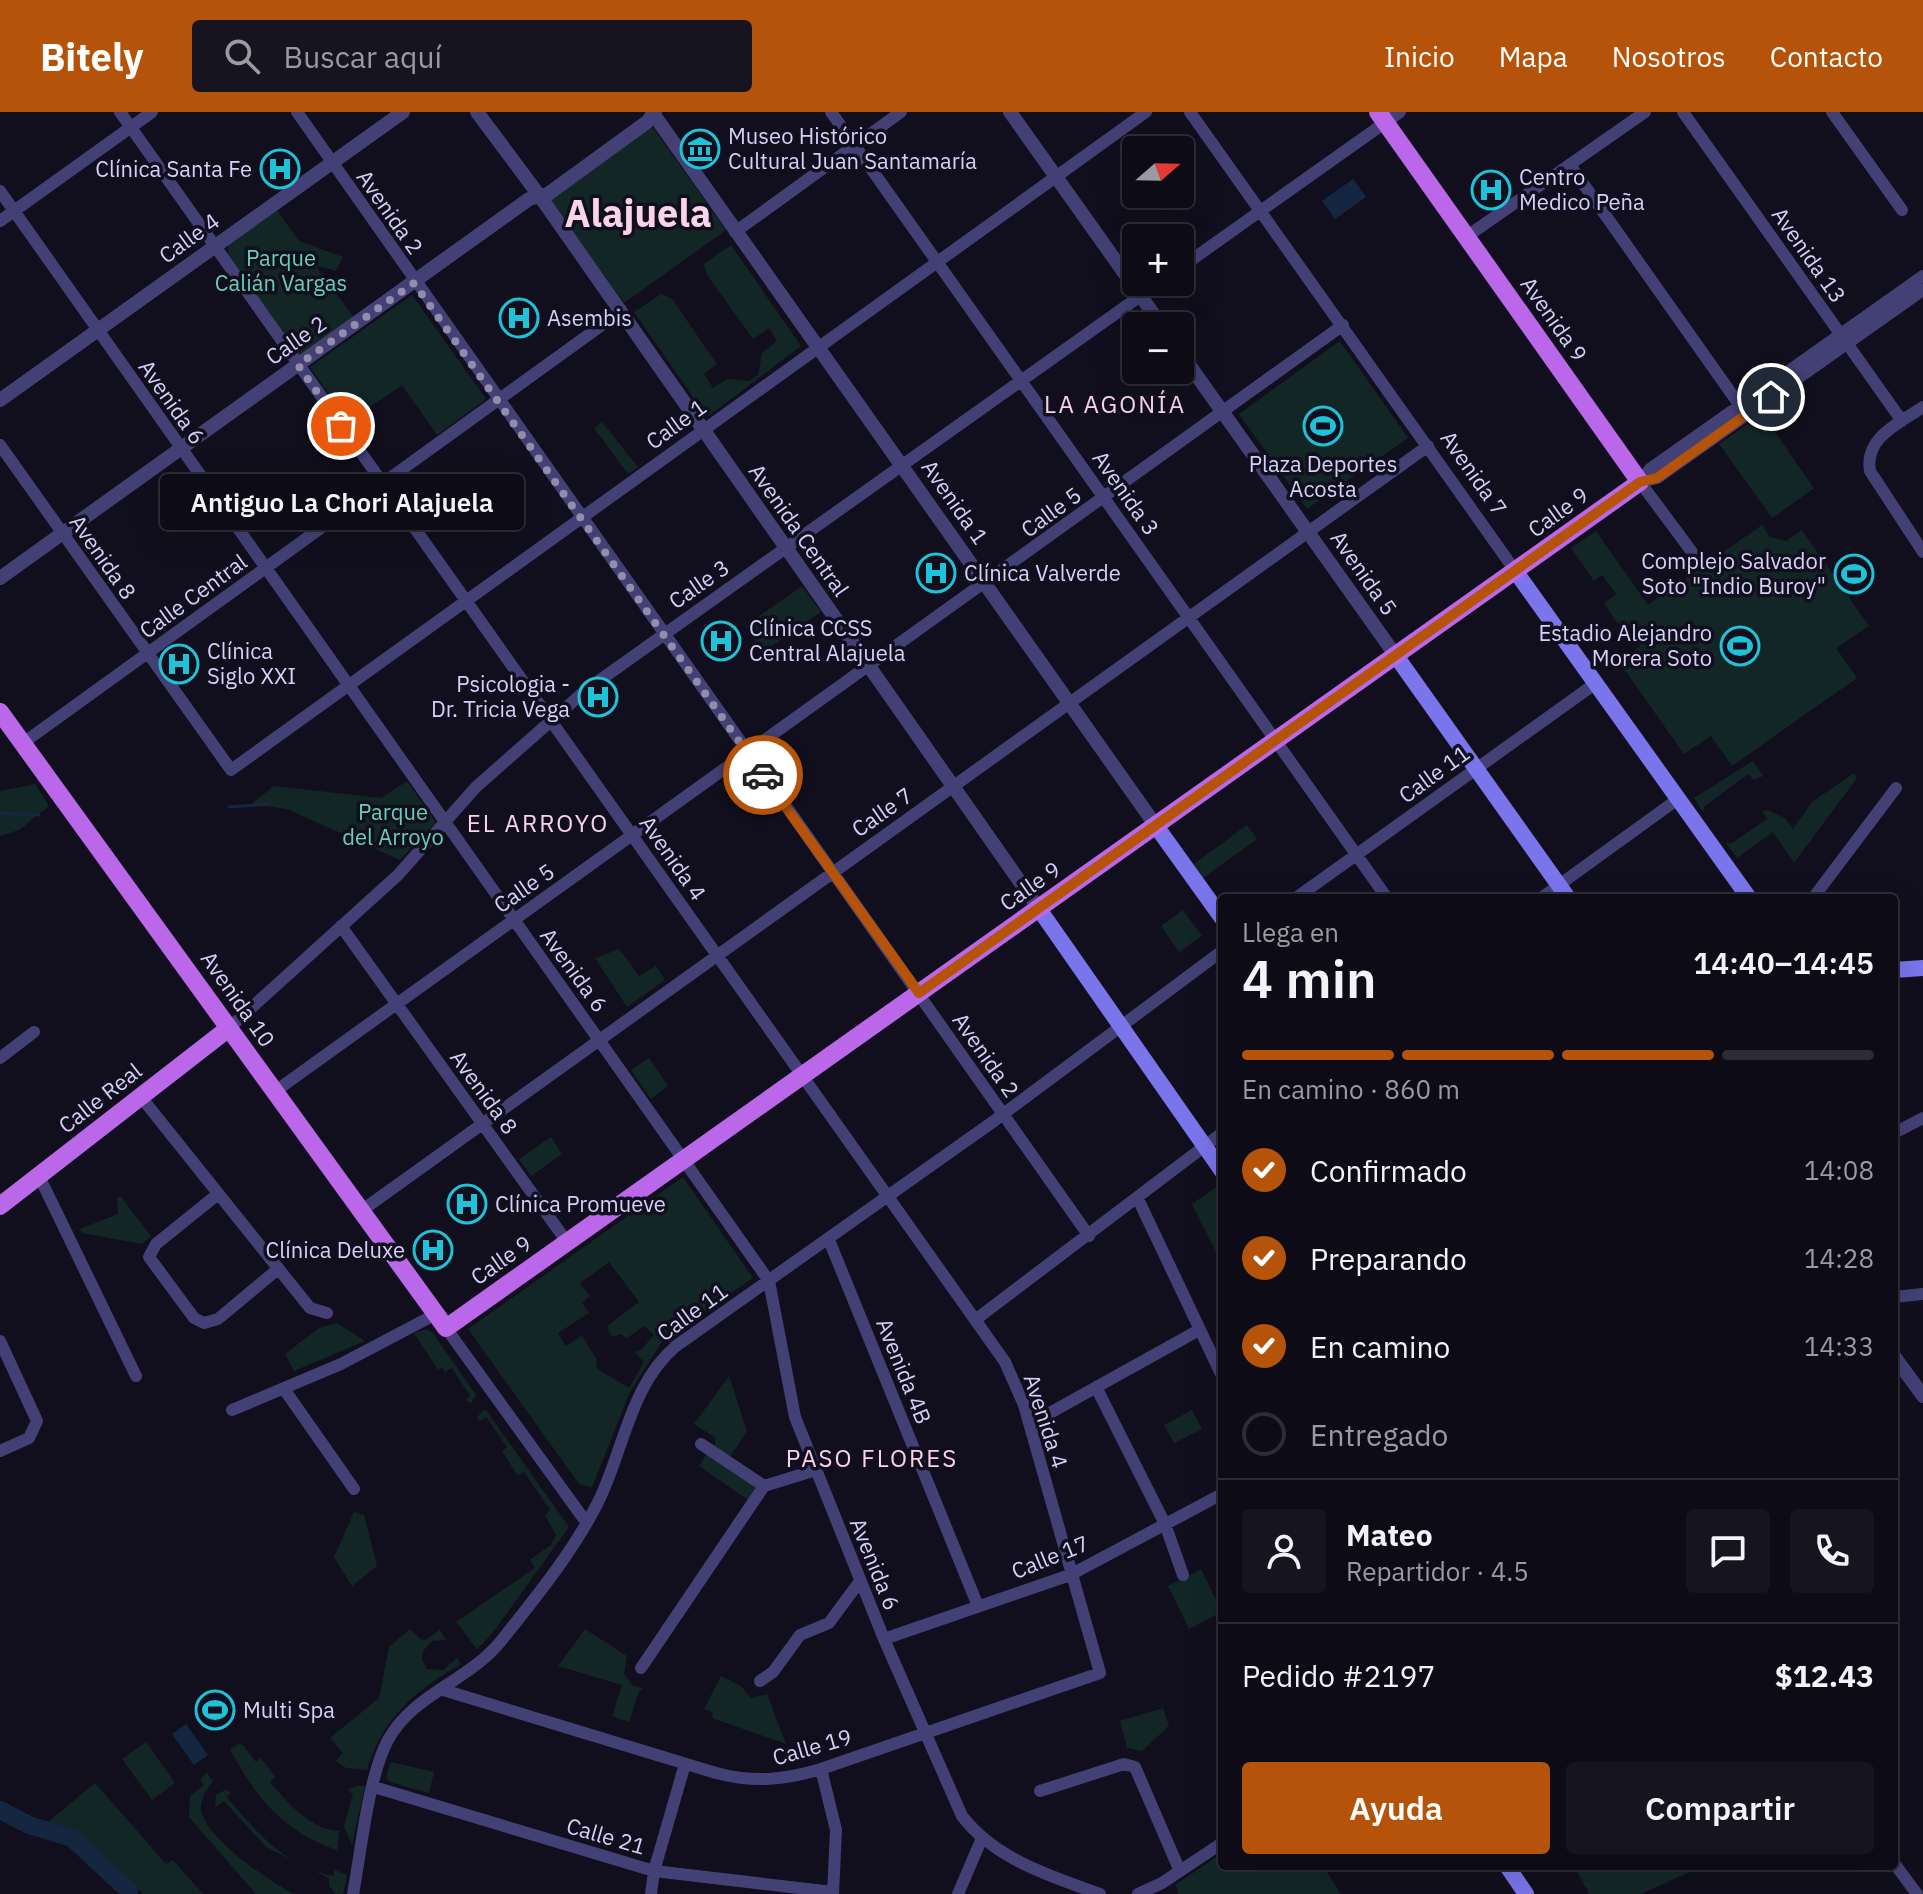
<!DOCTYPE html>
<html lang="es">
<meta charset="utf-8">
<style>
body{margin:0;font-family:"IBM Plex Sans",sans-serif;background:#16141f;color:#f1f3f6;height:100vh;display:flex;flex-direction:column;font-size:30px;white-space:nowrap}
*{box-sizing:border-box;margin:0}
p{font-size:26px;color:#9a9ba1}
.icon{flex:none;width:44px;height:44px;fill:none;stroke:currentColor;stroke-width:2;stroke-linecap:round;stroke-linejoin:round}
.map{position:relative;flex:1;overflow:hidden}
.side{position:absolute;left:1218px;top:782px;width:680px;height:976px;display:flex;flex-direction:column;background:#0d0b16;border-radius:8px;box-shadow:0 8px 32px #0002,0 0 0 2px #2d2b35}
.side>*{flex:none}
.needle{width:52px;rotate:70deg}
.tools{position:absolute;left:1122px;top:24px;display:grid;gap:16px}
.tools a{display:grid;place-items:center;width:72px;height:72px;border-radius:8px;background:#0d0b16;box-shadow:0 8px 32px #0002,0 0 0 2px #2d2b35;font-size:40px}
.pin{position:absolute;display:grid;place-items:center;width:68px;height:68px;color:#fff;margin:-34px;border:4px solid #fff;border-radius:50%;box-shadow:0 2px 8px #0007}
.courier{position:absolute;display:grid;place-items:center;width:80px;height:80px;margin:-40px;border:6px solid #b45309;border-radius:50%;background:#fff;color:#222;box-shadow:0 2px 10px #0007}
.bubble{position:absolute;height:56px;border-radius:8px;background:#0d0b16;box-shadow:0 8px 32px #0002,0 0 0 2px #2d2b35;font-size:26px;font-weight:600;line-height:56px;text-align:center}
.head em{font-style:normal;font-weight:600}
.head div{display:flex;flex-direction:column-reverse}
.head{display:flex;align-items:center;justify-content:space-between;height:136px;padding:0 24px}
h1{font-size:52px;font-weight:600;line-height:60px}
.bar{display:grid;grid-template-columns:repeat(4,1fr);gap:12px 8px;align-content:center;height:96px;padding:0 24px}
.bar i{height:10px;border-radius:6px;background:#2d2b35}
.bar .on{background:#b45309}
.bar p{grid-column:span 4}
.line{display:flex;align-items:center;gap:20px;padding:0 24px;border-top:2px solid #2d2b35}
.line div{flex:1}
.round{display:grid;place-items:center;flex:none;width:84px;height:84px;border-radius:8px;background:#16141f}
ol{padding:0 24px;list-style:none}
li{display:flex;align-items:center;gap:24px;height:88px}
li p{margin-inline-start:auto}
li .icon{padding:8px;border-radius:50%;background:#b45309;color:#fff;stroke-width:4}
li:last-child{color:#9a9ba1}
li i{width:44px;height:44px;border:4px solid #2d2b35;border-radius:50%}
.primary-button{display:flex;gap:16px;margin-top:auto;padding:16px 24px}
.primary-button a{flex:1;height:92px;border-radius:8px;background:#b45309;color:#fff;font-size:32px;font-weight:600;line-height:92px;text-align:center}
.primary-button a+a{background:#16141f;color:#f1f3f6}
header{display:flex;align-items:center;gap:48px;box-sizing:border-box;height:112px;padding:0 40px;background:#b45309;color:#fff}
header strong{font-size:38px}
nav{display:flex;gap:44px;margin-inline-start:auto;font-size:28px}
.search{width:560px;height:72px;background:#16141f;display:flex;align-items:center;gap:20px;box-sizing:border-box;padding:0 28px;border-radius:8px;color:#9a9ba1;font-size:30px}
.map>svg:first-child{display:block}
</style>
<header>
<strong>Bitely</strong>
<div class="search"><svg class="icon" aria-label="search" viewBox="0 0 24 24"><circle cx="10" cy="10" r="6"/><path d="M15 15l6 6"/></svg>Buscar aquí</div>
<nav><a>Inicio</a><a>Mapa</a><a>Nosotros</a><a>Contacto</a></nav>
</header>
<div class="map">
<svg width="1923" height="1782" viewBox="0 0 1923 1782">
<rect width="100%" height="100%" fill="#110f1d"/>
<path fill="#132626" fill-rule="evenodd" d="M651,13L726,118L624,191L549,86Z
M277,98L299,129L343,145L336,159L319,154L317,156L355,207L303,244L298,243L228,142V133Z
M731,133L801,234L707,305L634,200L661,182L672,187L717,252L704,262L713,276L727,267L749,269L758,263L762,241L777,229L769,216L753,227L707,163L704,152Z
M412,183L486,287L437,323L402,273L348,310L310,255Z
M1340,229L1408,326L1307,397L1239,302Z
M1762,302L1814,376L1772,406L1719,332Z
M602,310L638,355L628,362L594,316Z
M1762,413L1770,425L1786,429L1802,418L1869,514L1836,536L1857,566L1732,654L1711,624L1684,642L1619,550L1640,534L1624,508L1618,512L1604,491L1616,482L1602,463L1594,469L1571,436L1596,419L1648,493Z
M802,474L821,500L763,540L745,514Z
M1753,649L1763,664L1754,668L1748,662L1705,694L1703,700L1694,686Z
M1854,661L1857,666L1794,751L1773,720L1737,746L1726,731H1732L1767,707L1762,700L1767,698L1785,706L1793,717L1812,690Z
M407,669L436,710L400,748L287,697L251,692L274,674L381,686Z
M35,672L49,694L19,718L0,724V679Z
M1247,713L1257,727L1203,766L1194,752Z
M1183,798L1202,824L1179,840L1161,814Z
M619,837L639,864L656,854L665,868L627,895L595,846Z
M649,946L668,974L651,987L631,958Z
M551,1025L562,1042L531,1064L519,1047Z
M683,1065L753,1166L663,1228L630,1280L592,1375L580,1373L468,1217ZM609,1150L639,1190L607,1214L612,1225L620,1222L627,1226L644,1214L654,1223L641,1238L634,1240L644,1250L629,1276L596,1256L597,1248L582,1224L566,1234L558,1221L589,1201L582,1191L590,1184L580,1171Z
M1222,1071V1152L1192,1092Z
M120,1084L151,1124L142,1132L82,1121L80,1117L118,1102L117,1086Z
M337,1211L365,1229L294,1259L285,1242L319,1216Z
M427,1217L433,1221L476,1283L471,1291L465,1288L470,1284L452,1256L445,1260L442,1256L438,1258L414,1221Z
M729,1264L747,1319L730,1345L714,1335L716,1326L694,1312Z
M485,1297L569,1415L491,1523L477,1537L456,1510L535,1456L530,1448L551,1433L556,1423L545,1403L550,1398L524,1360L518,1364L502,1339L507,1335L486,1305L479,1309L477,1305Z
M1192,1298L1202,1317L1174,1331L1164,1313Z
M707,1341L756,1375L748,1388L699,1354Z
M354,1400L364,1403L377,1454L352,1474L334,1445Z
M1201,1457L1222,1500L1189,1517L1168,1474Z
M410,1517L423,1529L440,1518L446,1528L432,1529L423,1539L422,1548L427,1557L443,1558L457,1546L461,1552C416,1578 382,1606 367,1658L346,1656L336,1649L343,1641L330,1626L379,1586L389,1535Z
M585,1517L627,1544L624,1562L632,1573L644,1577L639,1579L629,1610L612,1604L622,1573L558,1554Z
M721,1564L741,1574L751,1586L767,1582L786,1632L712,1606L713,1600L704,1597Z
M1163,1596L1169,1614L1142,1639L1127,1636L1120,1609Z
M146,1630L175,1671L152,1688L122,1647Z
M238,1632L243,1633L256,1650L261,1646L275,1665L270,1670C287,1690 311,1718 339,1719L337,1742V1738C284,1720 255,1685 230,1637Z
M391,1650L434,1660L429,1681L389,1670L386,1664Z
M207,1661L213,1669C207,1677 200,1687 201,1698C206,1727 269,1769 294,1782H256L189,1705L190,1684L204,1673L200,1667Z
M95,1671L166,1752L173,1748L203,1782H143L74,1720L47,1711Z
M356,1674H365L352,1733L344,1715L353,1682L347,1678Z
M225,1678L231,1680L227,1685C258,1722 284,1753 333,1764L335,1758L347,1763L343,1782H336L329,1774V1766L266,1735L224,1689L215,1695L216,1683Z
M1222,1741V1754H1323L1341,1782H1179L1175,1773Z
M1574,1754H1703L1641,1782H1589Z"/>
<path fill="#152640" d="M1353,67L1366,85L1335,107L1322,89Z
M186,1612L208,1643L194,1653L172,1622Z"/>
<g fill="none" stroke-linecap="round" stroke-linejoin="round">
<path stroke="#152640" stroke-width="3" d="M229,695L269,692
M0,701L39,703"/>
<path stroke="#152640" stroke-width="18" d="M0,1698L29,1713L72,1726L129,1779L128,1782"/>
<path stroke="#434076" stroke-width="12" d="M120,0L1005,1250L1024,1293L1100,1561L821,1657C784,1668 754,1671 716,1661L440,1577
M297,0L1089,1124
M831,0L1387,786
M1190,0L1516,460
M1683,0L1902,309
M1832,0L1902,98
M1570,53L1743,298
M0,79L769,1169L795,1305L884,1527L962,1704C995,1747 1050,1764 1100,1782
M0,109L152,0
M735,120L901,0
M1466,125L1645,0
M1180,156L1400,0
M1923,295C1899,311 1864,326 1870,359L1923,440
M0,333L231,658L1146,0
M1640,370L1650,357L1923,164
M1640,370L1657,366L1923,178
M1640,370L1692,440
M23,631L620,200
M1296,786L1596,571
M1541,786L1678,687
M1813,786L1896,676
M341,814L567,1130
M229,916L398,763L476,675L586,578L1160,170
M0,946L34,920
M274,980L1343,213
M141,985L310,1196L327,1201
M1894,1021L1923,1006
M39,1064L136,1264
M218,1082L156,1132L149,1145L194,1206L204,1211L218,1207L278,1157
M1138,1087L1222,1264
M361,1099L1428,334
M829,1128L978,1494
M1894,1185L1923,1182
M975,1208L1222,1021
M446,1216L586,1410
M0,1229L37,1309L29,1326L0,1339
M284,1277L354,1377
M1097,1277L1165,1412L1183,1463
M232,1298L341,1252L436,1202
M1030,1312L1199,1218
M701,1332L764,1374
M884,1527L1070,1463L1222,1382
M641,1556L764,1374L816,1358
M760,1569L773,1560L800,1523L829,1511L860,1469
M821,1657L836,1718L833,1782
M374,1675L654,1759L833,1780
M1040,1679L1124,1652L1135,1655L1179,1757
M1894,1751L1917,1782
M353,1782C361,1740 368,1665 388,1628C413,1582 469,1569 501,1529C536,1485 577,1435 601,1384C624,1334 632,1271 676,1234L994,1009L1222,839
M651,1782L654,1759L685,1652
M958,1782L982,1726
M1138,1782L1162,1771L1222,1731"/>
<path stroke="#434076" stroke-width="14" d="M477,0L544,90L1039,797
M652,0L1156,714
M1010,0L1162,214
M1180,240L1396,544
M0,288L403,0
M0,466L529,87L548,82L647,10L655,0
M1894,1244L1923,1284"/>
<path stroke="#7a75eb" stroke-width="16" d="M1516,460L1749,786
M1396,544L1568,786
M1156,714L1222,806
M1039,797L1222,1059
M1894,858L1923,856
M1507,1754L1526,1782"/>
<path stroke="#ba67e9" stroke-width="18" d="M0,600L446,1216L1640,370L1378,0
M0,1094L229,916"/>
</g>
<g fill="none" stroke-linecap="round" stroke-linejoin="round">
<path stroke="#918dab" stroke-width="8" stroke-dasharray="0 14.4" d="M341,314L298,253L414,171L763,663"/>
<path stroke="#b45309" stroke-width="10" d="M763,663L919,881L1640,370L1657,366L1771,285"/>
</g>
<defs>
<g id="museum-ring" transform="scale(2)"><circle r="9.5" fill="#110f1d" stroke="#1fc2d7" stroke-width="1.5"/><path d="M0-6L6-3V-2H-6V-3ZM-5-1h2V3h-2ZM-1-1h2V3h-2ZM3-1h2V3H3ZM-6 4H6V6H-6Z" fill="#1fc2d7"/></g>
<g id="hospital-ring" transform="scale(2)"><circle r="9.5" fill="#110f1d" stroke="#1fc2d7" stroke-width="1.5"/><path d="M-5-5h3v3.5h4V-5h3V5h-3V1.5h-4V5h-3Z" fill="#1fc2d7"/></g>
<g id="stadium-ring" transform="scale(2)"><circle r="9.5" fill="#110f1d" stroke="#1fc2d7" stroke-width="1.5"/><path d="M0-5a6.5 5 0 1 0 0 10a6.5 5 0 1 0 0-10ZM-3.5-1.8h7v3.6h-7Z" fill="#1fc2d7"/></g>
</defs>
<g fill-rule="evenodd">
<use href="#museum-ring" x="700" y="37"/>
<use href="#hospital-ring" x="280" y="57"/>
<use href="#hospital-ring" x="1491" y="78"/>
<use href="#hospital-ring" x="519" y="206"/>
<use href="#stadium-ring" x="1323" y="314"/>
<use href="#hospital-ring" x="936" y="461"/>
<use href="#stadium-ring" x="1854" y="462"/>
<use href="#hospital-ring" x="721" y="529"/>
<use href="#stadium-ring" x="1740" y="534"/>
<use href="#hospital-ring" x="179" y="552"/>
<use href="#hospital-ring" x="598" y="585"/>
<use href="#hospital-ring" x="467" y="1092"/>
<use href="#hospital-ring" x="433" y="1138"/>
<use href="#stadium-ring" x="215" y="1598"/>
</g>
<g text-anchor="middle" stroke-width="7" stroke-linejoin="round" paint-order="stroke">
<g font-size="22" fill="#d6d1f8" stroke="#110f1d" text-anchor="start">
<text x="728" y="32">Museo Histórico<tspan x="728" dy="25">Cultural Juan Santamaría</tspan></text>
<text x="252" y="65" text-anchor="end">Clínica Santa Fe</text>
<text x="1519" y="73">Centro<tspan x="1519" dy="25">Medico Peña</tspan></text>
<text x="547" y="214">Asembis</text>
<text x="1323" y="360" text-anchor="middle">Plaza Deportes<tspan x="1323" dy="25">Acosta</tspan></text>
<text x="1826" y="457" text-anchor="end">Complejo Salvador<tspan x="1826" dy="25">Soto "Indio Buroy"</tspan></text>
<text x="964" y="469">Clínica Valverde</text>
<text x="749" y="524">Clínica CCSS<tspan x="749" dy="25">Central Alajuela</tspan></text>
<text x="1712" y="529" text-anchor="end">Estadio Alejandro<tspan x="1712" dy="25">Morera Soto</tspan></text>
<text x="207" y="547">Clínica<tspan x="207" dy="25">Siglo XXI</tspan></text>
<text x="570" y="580" text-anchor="end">Psicologia -<tspan x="570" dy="25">Dr. Tricia Vega</tspan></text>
<text x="495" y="1100">Clínica Promueve</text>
<text x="405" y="1146" text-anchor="end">Clínica Deluxe</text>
<text x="243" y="1606">Multi Spa</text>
</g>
<g font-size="22" fill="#d6d1f8" stroke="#110f1d">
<text transform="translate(390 100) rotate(55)" y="8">Avenida 2</text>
<text transform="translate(189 126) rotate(-36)" y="8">Calle 4</text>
<text transform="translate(1809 143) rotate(55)" y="8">Avenida 13</text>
<text transform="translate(1554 207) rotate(55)" y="8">Avenida 9</text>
<text transform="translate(296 228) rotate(-35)" y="8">Calle 2</text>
<text transform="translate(172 290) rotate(55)" y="8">Avenida 6</text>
<text transform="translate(676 312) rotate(-36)" y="8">Calle 1</text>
<text transform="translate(1474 361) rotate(55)" y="8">Avenida 7</text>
<text transform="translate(1126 381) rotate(55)" y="8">Avenida 3</text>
<text transform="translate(955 390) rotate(55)" y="8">Avenida 1</text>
<text transform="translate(1051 400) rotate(-36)" y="8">Calle 5</text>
<text transform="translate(1558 400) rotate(-36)" y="8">Calle 9</text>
<text transform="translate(799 418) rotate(55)" y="8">Avenida Central</text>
<text transform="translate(103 445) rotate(55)" y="8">Avenida 8</text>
<text transform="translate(1364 461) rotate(55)" y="8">Avenida 5</text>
<text transform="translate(699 472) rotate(-35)" y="8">Calle 3</text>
<text transform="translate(193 484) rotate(-36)" y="8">Calle Central</text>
<text transform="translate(1434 662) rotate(-36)" y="8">Calle 11</text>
<text transform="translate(882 700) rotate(-35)" y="8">Calle 7</text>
<text transform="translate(673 746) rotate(55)" y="8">Avenida 4</text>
<text transform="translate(1030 774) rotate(-35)" y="8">Calle 9</text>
<text transform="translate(524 776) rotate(-35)" y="8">Calle 5</text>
<text transform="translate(574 858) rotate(54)" y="8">Avenida 6</text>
<text transform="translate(238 887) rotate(55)" y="8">Avenida 10</text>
<text transform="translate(986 943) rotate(55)" y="8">Avenida 2</text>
<text transform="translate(484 980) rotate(54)" y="8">Avenida 8</text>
<text transform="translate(100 986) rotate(-38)" y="8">Calle Real</text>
<text transform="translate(501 1148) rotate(-35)" y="8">Calle 9</text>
<text transform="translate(692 1200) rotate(-36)" y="8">Calle 11</text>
<text transform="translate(904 1259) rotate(68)" y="8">Avenida 4B</text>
<text transform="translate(1046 1309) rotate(72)" y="8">Avenida 4</text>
<text transform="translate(1050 1445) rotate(-22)" y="8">Calle 17</text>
<text transform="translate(875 1452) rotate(68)" y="8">Avenida 6</text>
<text transform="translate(812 1635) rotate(-16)" y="8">Calle 19</text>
<text transform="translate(606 1724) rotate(16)" y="8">Calle 21</text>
</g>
<g font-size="22" fill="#68ceb5" stroke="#110f1d">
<text x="281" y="154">Parque<tspan x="281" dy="25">Calián Vargas</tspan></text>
<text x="393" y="708">Parque<tspan x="393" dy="25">del Arroyo</tspan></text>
</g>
<g font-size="24" letter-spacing="2" fill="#f9d3ea" stroke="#110f1d">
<text x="1115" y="301">LA AGONÍA</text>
<text x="538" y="720">EL ARROYO</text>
<text x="872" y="1355">PASO FLORES</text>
</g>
<g font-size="38" font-weight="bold" fill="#f9d3ea" stroke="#110f1d">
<text x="638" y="115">Alajuela</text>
</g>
</g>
</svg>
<div class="tools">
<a><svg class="needle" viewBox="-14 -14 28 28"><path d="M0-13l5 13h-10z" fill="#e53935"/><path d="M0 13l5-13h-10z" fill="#9a9ba1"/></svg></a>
<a>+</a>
<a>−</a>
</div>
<div class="pin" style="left:341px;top:314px;background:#ea580c"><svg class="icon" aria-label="bag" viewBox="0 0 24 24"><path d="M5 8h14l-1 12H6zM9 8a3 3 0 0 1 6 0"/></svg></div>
<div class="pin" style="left:1771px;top:285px;background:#1f2937"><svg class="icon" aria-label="home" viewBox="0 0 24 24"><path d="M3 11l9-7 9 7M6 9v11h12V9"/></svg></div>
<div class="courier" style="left:763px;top:663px"><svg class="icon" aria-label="car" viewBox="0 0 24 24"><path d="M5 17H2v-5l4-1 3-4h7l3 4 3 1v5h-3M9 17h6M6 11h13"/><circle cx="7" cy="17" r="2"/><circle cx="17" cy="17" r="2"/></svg></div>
<div class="bubble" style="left:160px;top:362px;width:364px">Antiguo La Chori Alajuela</div>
<section class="side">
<div class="head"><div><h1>4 min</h1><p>Llega en</p></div><em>14:40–14:45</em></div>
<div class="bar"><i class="on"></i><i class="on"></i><i class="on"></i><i></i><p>En camino · 860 m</p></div>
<ol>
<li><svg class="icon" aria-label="check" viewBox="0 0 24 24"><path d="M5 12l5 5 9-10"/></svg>Confirmado<p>14:08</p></li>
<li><svg class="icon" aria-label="check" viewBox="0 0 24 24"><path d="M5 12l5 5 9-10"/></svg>Preparando<p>14:28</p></li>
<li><svg class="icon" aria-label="check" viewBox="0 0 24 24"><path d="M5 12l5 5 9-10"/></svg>En camino<p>14:33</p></li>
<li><i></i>Entregado</li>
</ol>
<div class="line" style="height:144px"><a class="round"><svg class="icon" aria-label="person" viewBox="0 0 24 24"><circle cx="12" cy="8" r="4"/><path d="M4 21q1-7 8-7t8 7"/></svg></a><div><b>Mateo</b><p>Repartidor · 4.5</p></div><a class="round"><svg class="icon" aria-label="chat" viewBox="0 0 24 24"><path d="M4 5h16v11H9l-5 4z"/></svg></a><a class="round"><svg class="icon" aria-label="phone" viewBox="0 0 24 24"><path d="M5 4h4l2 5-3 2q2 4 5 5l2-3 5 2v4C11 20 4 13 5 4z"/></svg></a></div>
<div class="line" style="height:104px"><div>Pedido #2197</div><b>$12.43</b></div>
<div class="primary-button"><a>Ayuda</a><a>Compartir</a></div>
</section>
</div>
